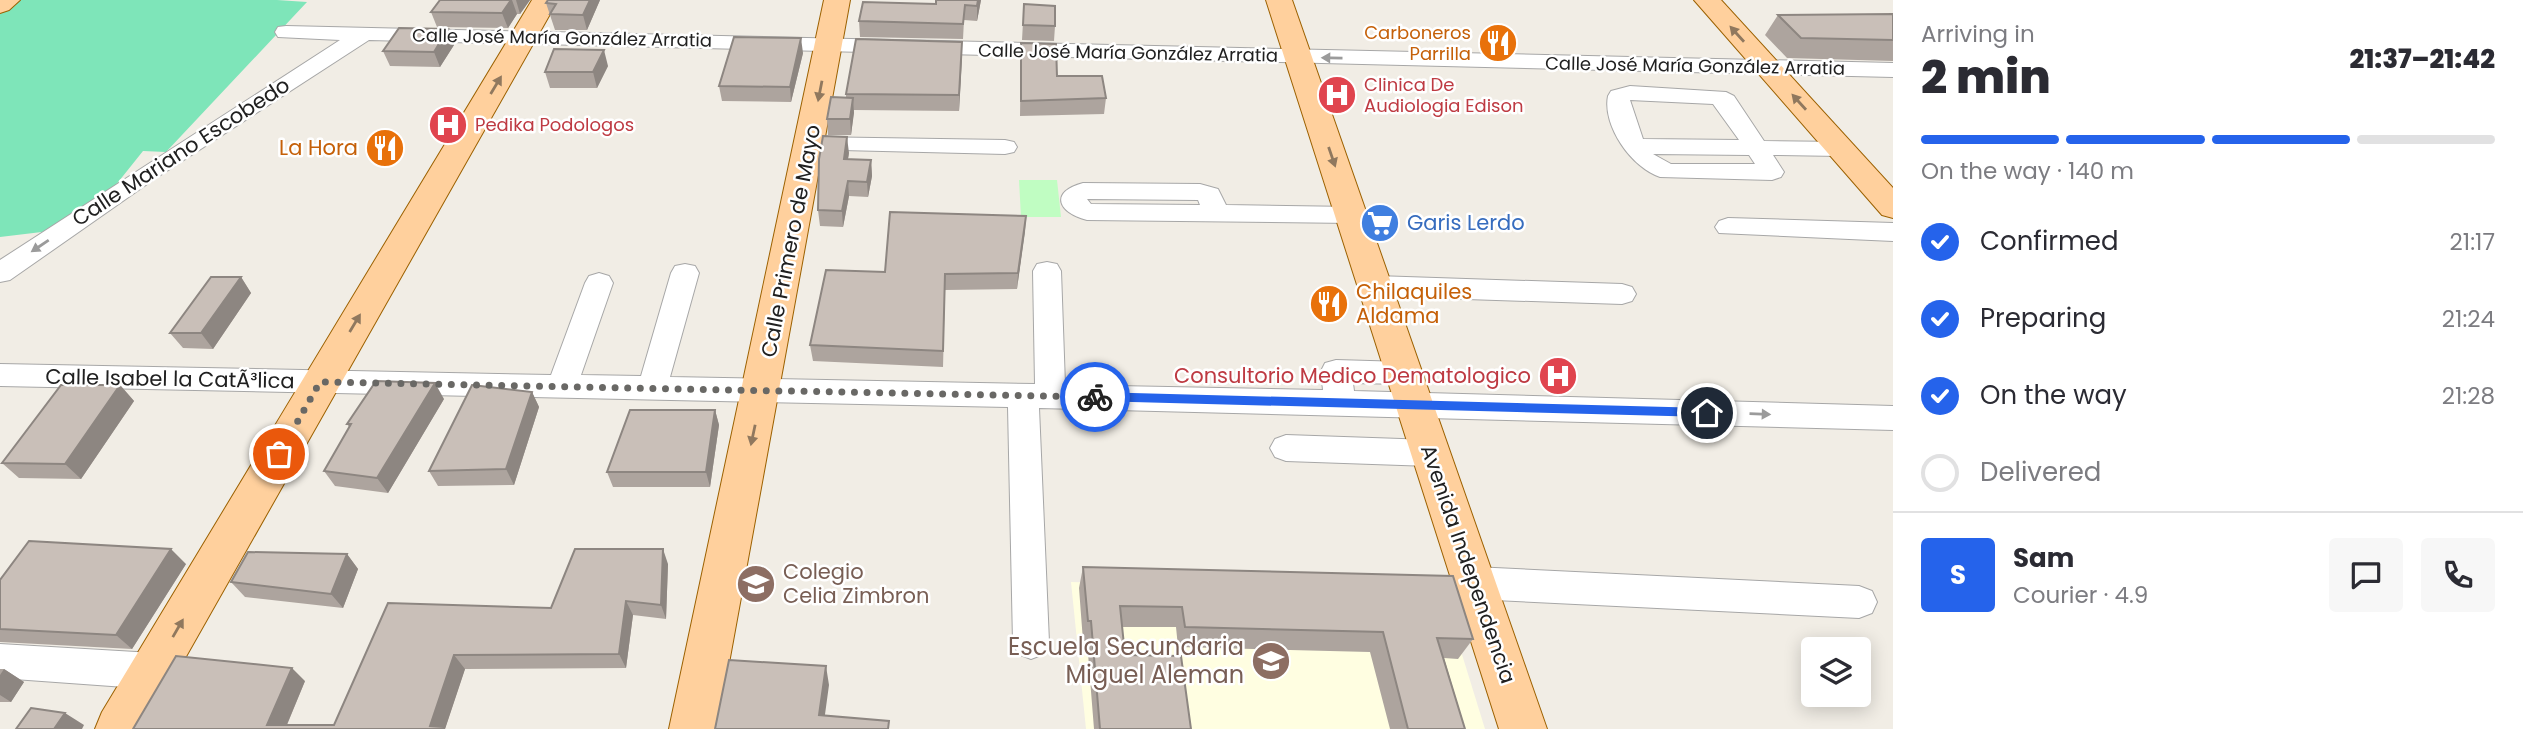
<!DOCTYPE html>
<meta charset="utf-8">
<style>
body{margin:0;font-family:Poppins,sans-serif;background:#f7f7f7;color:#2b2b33;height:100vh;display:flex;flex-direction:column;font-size:26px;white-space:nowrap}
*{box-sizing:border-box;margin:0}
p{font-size:23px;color:#7c7c81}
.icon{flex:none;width:38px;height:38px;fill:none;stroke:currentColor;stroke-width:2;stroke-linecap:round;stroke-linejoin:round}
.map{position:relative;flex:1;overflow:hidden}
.side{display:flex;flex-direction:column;background:#fff;width:630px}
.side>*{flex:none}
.tools{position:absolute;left:1801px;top:637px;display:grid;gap:14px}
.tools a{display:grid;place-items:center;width:70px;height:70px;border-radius:7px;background:#fff;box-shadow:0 4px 18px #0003;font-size:35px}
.pin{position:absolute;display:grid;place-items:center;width:60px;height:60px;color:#fff;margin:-30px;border:4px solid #fff;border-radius:50%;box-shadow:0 2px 7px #0007}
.courier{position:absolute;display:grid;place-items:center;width:70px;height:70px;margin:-35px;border:5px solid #2563eb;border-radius:50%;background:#fff;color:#222;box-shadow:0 2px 9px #0007}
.summary em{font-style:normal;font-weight:800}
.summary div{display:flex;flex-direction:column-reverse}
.summary{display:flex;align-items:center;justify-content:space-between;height:119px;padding:0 28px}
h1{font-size:46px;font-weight:800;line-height:52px}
.bar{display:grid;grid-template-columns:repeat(4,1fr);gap:10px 7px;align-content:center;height:84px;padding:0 28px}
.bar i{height:9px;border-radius:5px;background:#e1e1e2}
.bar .selected{background:#2563eb}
.bar p{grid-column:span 4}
.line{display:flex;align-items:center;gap:18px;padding:0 28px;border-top:2px solid #e1e1e2}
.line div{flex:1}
.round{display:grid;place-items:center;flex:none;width:74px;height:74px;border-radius:7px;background:#f7f7f7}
ol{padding:0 28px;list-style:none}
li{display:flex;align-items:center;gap:21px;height:77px}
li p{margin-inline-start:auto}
li .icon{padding:7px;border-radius:50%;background:#2563eb;color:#fff;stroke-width:4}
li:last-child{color:#7c7c81}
li i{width:38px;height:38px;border:4px solid #e1e1e2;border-radius:50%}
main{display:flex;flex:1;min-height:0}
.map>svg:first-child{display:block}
</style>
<main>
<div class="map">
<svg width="1893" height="729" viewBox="0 0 1893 729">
<rect width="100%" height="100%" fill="#f1ede5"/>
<path fill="#fffee1" d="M1071,582L1443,593L1485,729H1086Z"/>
<path fill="#c0fdc2" d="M1019,180H1057L1061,217H1021Z"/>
<path fill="#7ee5b9" d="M18,0H277L307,2L166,152L143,151L111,191L50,231L0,237V14Z"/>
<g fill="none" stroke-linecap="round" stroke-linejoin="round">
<g stroke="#a7a7a7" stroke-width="2">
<path id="minor" d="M286,26L1893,63V77L369,40L153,180L10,280L0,282V260L340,40L278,37L275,32L278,27Z
M1630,86L1726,92L1734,96L1764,141L1840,142L1849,144L1852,149L1849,154L1840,156L1773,155L1784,172L1781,177L1772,180L1660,177C1632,168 1602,126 1608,96L1611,91ZM1630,100L1713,104L1739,140L1643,139ZM1653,154L1749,155L1755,164H1671Z
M810,137L1005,140L1014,142L1017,147L1014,152L1005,154L801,149L798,144L801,139Z
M1083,183L1200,184L1218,189L1226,205L1352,207L1361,209L1365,215L1361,221L1352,223L1087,220C1058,213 1049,192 1083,183ZM1087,199L1198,200L1200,205L1091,204Z
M1728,218L1893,223V241L1719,233L1715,227L1719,221Z
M1047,262L1057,264L1061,271L1065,385L1323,390L1321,371L1325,363L1336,360L1404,362L1415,365L1419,373L1415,381L1404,384L1353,383L1354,391L1893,406V430L1039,408L1049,642L1044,654L1031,659L1018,654L1013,642L1008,407L0,386V364L551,375L585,283L589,276L599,273L609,276L613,283L581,375L641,376L671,273L675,266L685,264L695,266L699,273L670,377L1035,384L1033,271L1037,264Z
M1376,276L1622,284L1632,287L1636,294L1632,301L1622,304L1376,296L1366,293L1362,286L1366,279Z
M1286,435L1430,440L1441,444L1446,453L1441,462L1430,466L1286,461L1275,457L1270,448L1275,439Z
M1474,567L1859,586L1872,591L1877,602L1872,613L1859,618L1474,599L1462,594L1456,583L1462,572Z
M0,644L153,653L166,659L172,671L166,683L153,689L0,678Z"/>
</g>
<g stroke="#9c6100" stroke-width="2">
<path id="major" d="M0,0H20L9,10L0,13Z
M532,0H558L145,729H95L102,712Z
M824,0H850L717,729H669Z
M1266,0H1292L1547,729H1499Z
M1694,0H1721L1893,188V218L1882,215Z"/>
</g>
<use href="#minor" fill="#fff" fill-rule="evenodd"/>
<use href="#major" fill="#ffd09d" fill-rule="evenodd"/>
</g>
<path fill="#ada49e" d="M440,0H530L520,14H517L508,28L437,27L431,12Z
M548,0H600L587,30H555L546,3Z
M981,0L977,21L964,20L963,39L860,37L859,21L936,4Z
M1024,4L1055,26L1054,41L1022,40Z
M1893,14V61L1787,58L1765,35L1778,15Z
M962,42L959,111L854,110L851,135H828L827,119L846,98V94Z
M1021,43L1057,76L1106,98L1104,114L1020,116Z
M454,45L440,67L390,66L383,51Z
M803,53L791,102L722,101L719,86Z
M608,66L597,88H550L545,72Z
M849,153L848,159L871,160L872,176L868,197L849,196L843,227L820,226L818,210Z
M1026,216L1017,289L945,290L943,367L813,361L810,345L885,272Z
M241,277L251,293L213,349L183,348L170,333Z
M120,385L134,401L81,479L19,478L2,463Z
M532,392L539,407L514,485L438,486L429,471Z
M444,399L388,493L335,486L324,471L349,427L347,424Z
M715,410L719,425L710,487H613L607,472Z
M347,554L358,569L343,608L245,597L231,582Z
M186,564L132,649L0,642V580Z
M668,564L666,619L633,615L626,668L465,669L445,729H133L305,681L287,725H334L388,603L551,608Z
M1083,567L1473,639L1458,659L1444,658L1465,729H1390L1370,652L1178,647L1176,627H1122L1125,655L1191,729H1094L1087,641H1083L1079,588Z
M0,669H4L24,682L11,702H0Z"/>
<path fill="#8d8681" d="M511,0H512L517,14L508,28L502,13Z
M516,0H530L520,14Z
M590,0H600L587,30L583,15Z
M978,0H981L977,21V6Z
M448,29L454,45L440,67L434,52Z
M801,38L803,53L791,102L790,87Z
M962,42V57L959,111V95Z
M604,50L608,66L597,88L593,72Z
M853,98L854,113L851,135L850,119Z
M847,137L849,153L845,175L844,159Z
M871,160L872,176L868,197L867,182Z
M848,181L849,196L843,227L842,211Z
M1026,216L1025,232L1017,289L1018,273Z
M241,277L251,293L213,349L201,333Z
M435,383L444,399L388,493L377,478Z
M120,385L134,401L81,479L65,464Z
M532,392L539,407L514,485L506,469Z
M715,410L719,425L710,487L706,472Z
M171,549L186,564L132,649L116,635Z
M663,549L668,564L666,619L661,605Z
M347,554L358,569L343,608L331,594Z
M626,601L633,615L626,668L619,654Z
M454,655L465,669L445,729H432L430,726Z
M826,666L829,685L823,729L819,715Z
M292,668L305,681L285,729L267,725Z
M4,669L24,682L11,702L0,695V675Z
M65,713L84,725L82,729H54Z"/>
<path fill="#c9bfb8" stroke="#8d8681" stroke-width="2" d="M440,0H511L502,13L431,12Z
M548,0H590L583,15L550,14L556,4L546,3Z
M936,0H978L977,6L965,5L963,24L859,21L863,2L936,4Z
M1024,4L1055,6V26L1023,25Z
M1893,14V40L1801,38L1778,15Z
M399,28L448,29L434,52L383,51Z
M734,37L801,38L790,87L719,86Z
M856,39L962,42L959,95L846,94Z
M1021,43L1056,44L1057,76H1102L1106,98L1021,101Z
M554,49L604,50L593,72H545Z
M831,97L853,98L850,119H827Z
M823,136L847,137L844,159L871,160L867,182L848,181L842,211L818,210L819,159Z
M890,212L1026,216L1018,273L945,274L943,351L810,345L826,270L885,272Z
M211,277H241L201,333H170Z
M376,381L435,383L377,478L324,471L351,424H347Z
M61,385H120L65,464L2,463Z
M472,385L532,392L506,469L429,471Z
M630,410H715L706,472H607Z
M29,541L171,549L116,635L0,629V580Z
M575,549H663L661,605L626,601L619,654L454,655L430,726L444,727L443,729H133L176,656L292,668L267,725H334L388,603L551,608Z
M248,552L347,554L331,594L231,582Z
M1083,567L1453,576L1473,639L1437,638L1465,729H1408L1383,632L1185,627L1182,607L1120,606L1125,655L1181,656L1191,729H1100L1091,621H1088Z
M729,660L826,666L819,715L889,721L888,729H715Z
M31,708L65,713L54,729H16Z"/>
<defs><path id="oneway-solid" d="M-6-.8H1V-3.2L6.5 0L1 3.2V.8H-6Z" transform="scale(1.75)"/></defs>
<g fill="#90785e">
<use href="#oneway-solid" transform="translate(1737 34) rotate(-132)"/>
<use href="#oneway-solid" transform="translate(496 85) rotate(-59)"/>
<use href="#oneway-solid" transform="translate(820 91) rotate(101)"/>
<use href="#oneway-solid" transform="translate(1799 102) rotate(-132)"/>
<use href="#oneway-solid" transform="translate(1332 157) rotate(71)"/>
<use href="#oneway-solid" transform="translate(355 323) rotate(-59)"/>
<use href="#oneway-solid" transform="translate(753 435) rotate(102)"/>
<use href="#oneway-solid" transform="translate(178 628) rotate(-60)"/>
</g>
<g fill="#9b9b9b">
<use href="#oneway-solid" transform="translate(1332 58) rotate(-179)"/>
<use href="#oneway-solid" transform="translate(40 246) rotate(146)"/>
<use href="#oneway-solid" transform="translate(1760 414) rotate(2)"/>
</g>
<path fill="#2563eb" d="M1095,392L1707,408L1713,413L1707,417L1095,401L1090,397Z"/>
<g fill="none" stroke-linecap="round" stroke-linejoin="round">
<path stroke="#696865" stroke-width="7" stroke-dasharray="0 12.6" d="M279,454L320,382L1095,397"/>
</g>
<defs>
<g id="restaurant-disc" transform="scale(2.0125)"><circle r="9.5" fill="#e8710a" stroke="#fff"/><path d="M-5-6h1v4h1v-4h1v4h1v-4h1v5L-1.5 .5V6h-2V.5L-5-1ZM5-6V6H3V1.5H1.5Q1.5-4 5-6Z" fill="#fff"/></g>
<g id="hospital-disc" transform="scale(2.0125)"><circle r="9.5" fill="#e0444e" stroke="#fff"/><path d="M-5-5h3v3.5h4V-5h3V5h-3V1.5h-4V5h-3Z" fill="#fff"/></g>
<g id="supermarket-disc" transform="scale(2.0125)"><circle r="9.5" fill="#3f7fe0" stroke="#fff"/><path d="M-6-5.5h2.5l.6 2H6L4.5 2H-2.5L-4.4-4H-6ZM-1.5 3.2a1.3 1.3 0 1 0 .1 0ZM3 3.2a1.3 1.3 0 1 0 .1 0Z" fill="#fff"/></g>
<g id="school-disc" transform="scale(2.0125)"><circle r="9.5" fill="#8d6e63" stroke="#fff"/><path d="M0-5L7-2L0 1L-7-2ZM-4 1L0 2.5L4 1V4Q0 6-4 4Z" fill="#fff"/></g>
</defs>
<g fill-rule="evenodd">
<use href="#restaurant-disc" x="1498" y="43"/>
<use href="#hospital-disc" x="1337" y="95"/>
<use href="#hospital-disc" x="448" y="125"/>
<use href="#restaurant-disc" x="385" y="148"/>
<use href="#supermarket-disc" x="1380" y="223"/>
<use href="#restaurant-disc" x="1329" y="304"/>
<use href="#hospital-disc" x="1558" y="376"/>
<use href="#school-disc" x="756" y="584"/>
<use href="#school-disc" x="1271" y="661"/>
</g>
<g text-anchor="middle" stroke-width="5" stroke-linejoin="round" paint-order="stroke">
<g font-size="18" fill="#c56008" stroke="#fff" text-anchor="end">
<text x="1471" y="39">Carboneros<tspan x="1471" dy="21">Parrilla</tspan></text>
</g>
<g font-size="18" fill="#202020" stroke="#fff">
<text transform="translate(562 38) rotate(1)" y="6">Calle José María González Arratia</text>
<text transform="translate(1128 53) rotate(1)" y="6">Calle José María González Arratia</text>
<text transform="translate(1695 66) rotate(1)" y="6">Calle José María González Arratia</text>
</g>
<g font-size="18" fill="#be3a42" stroke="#fff" text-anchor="start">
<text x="1364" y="91">Clinica De<tspan x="1364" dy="21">Audiologia Edison</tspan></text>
<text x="475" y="131">Pedika Podologos</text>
</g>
<g font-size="21" fill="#c56008" stroke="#fff" text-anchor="end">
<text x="358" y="155">La Hora</text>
<text x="1356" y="299" text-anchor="start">Chilaquiles<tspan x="1356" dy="24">Aldama</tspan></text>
</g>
<g font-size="21" fill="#202020" stroke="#fff">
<text transform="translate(181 152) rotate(-33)" y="7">Calle Mariano Escobedo</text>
<text transform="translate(791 241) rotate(-79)" y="7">Calle Primero de Mayo</text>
<text transform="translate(170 379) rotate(1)" y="7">Calle Isabel la CatÃ³lica</text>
<text transform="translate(1468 564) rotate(71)" y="7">Avenida Independencia</text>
</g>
<g font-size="21" fill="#366cbe" stroke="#fff" text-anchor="start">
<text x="1407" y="230">Garis Lerdo</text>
</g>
<g font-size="21" fill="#be3a42" stroke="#fff" text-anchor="end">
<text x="1531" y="383">Consultorio Medico Dematologico</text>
</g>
<g font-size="21" fill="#785e54" stroke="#fff" text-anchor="start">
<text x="783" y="579">Colegio<tspan x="783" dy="24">Celia Zimbron</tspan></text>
</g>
<g font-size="24" fill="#785e54" stroke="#fff" text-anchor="end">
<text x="1244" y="655">Escuela Secundaria<tspan x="1244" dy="28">Miguel Aleman</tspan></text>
</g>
</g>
</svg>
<div class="tools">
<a><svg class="icon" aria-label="layers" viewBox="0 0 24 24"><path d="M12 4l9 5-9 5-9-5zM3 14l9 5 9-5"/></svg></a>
</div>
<div class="pin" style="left:279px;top:454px;background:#ea580c"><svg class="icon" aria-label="bag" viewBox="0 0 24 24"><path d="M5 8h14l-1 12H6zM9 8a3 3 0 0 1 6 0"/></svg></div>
<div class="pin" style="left:1707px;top:413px;background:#1f2937"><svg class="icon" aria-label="home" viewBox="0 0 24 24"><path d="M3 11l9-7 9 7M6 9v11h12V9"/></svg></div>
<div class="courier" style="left:1095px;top:397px"><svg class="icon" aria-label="bike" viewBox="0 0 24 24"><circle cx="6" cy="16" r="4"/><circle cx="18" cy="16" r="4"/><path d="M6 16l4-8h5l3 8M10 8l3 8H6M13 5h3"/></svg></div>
</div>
<section class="side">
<div class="summary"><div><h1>2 min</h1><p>Arriving in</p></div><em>21:37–21:42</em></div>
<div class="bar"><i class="selected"></i><i class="selected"></i><i class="selected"></i><i></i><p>On the way · 140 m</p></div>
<ol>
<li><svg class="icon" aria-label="check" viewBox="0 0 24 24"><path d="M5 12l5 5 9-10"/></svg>Confirmed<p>21:17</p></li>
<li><svg class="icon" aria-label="check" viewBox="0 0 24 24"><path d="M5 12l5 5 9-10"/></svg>Preparing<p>21:24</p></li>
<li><svg class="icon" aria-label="check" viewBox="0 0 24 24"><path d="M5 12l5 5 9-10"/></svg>On the way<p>21:28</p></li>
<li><i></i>Delivered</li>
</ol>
<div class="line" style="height:126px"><b class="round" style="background:#2563eb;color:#fff">S</b><div><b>Sam</b><p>Courier · 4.9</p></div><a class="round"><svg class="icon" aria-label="chat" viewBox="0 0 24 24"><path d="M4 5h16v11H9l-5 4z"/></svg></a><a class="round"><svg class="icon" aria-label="phone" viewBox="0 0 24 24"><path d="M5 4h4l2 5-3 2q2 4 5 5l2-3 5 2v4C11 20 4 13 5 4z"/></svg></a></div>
</section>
</main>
